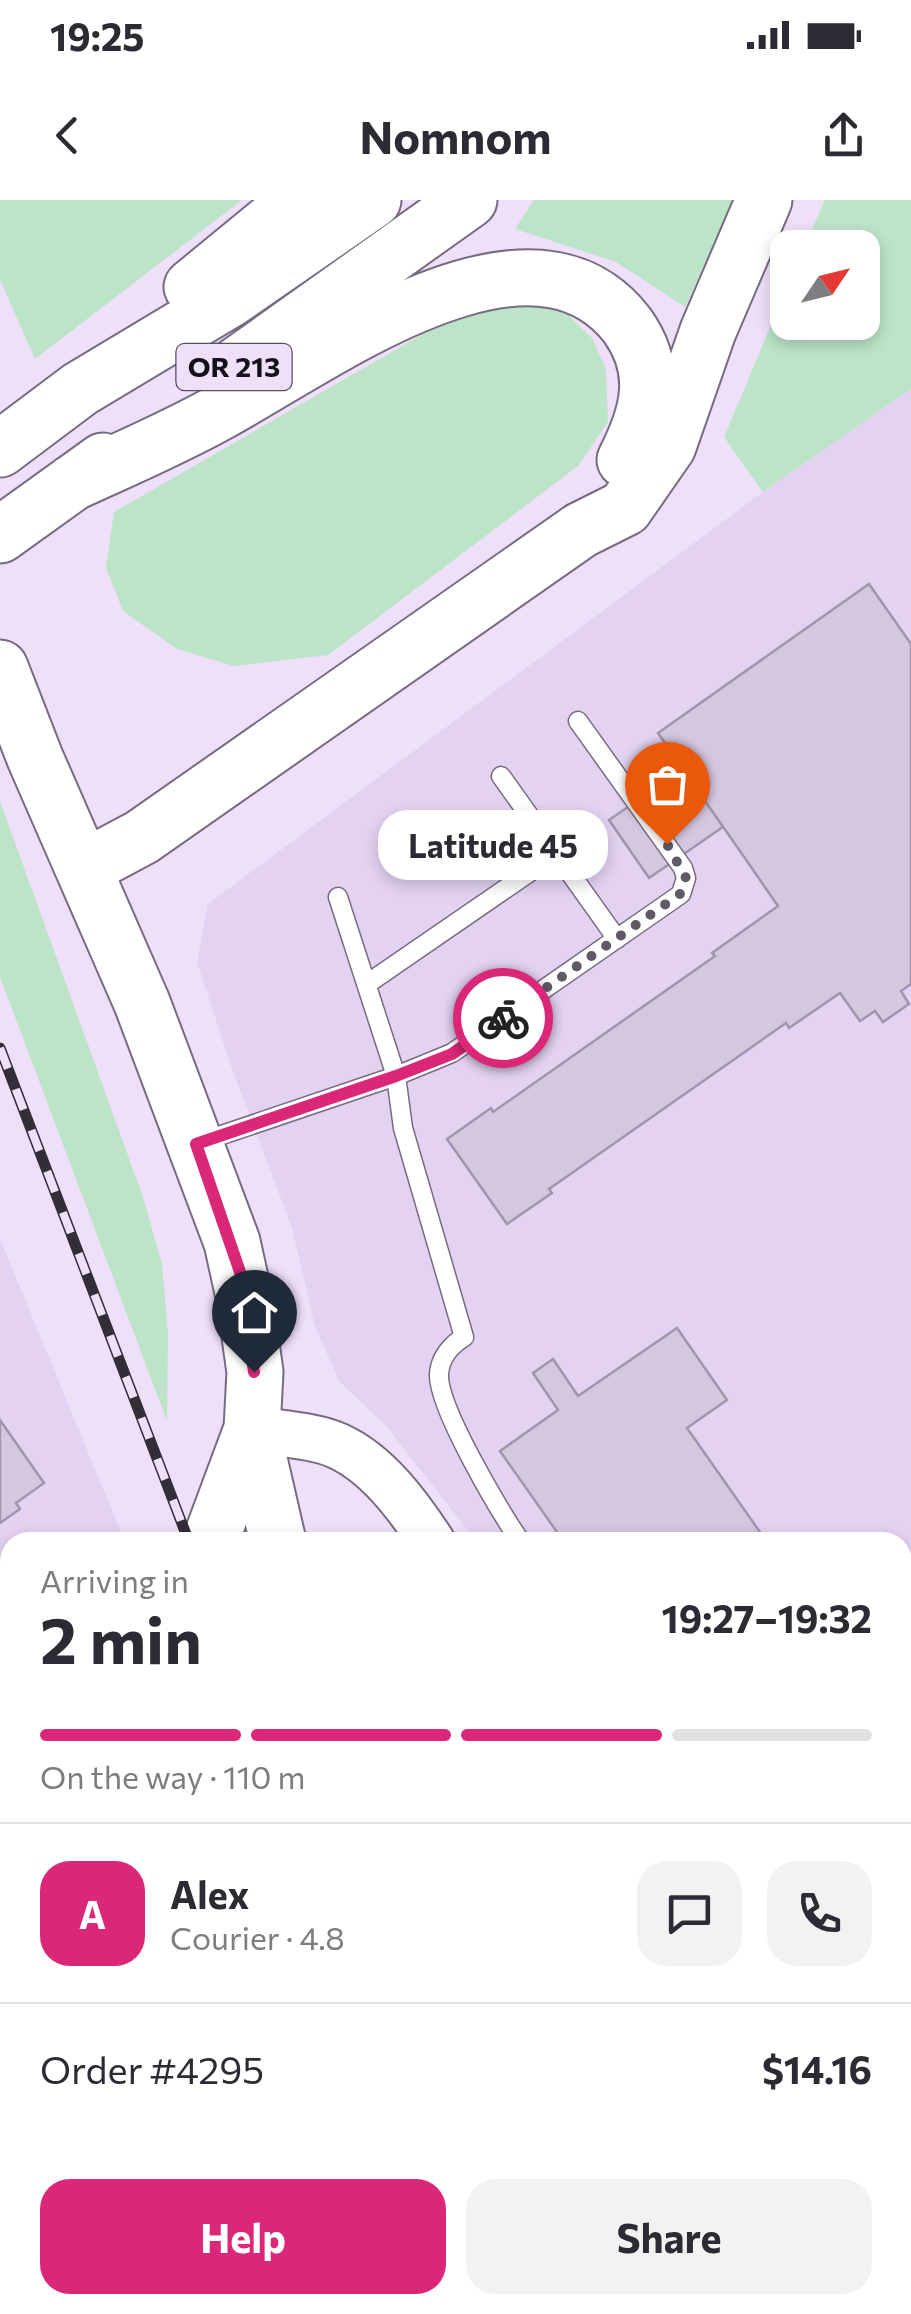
<!DOCTYPE html>
<meta charset="utf-8">
<style>
body{margin:0;font-family:Commissioner,sans-serif;background:#f2f2f3;color:#2b2b33;height:100vh;display:flex;flex-direction:column;font-size:38px;white-space:nowrap}
*{box-sizing:border-box;margin:0}
p{font-size:32px;color:#7c7c81}
.icon{flex:none;width:55px;height:55px;fill:none;stroke:currentColor;stroke-width:2;stroke-linecap:round;stroke-linejoin:round}
.map{position:relative;flex:1;overflow:hidden}
.panel{position:absolute;left:0px;top:1332px;width:912px;height:782px;display:flex;flex-direction:column;background:#fff;border-radius:30px 30px 0 0;box-shadow:0 5px 15px #0003}
.panel>*{flex:none}
.needle{width:65px;rotate:55deg}
.controls{position:absolute;left:770px;top:30px;display:grid;gap:20px}
.controls a{display:grid;place-items:center;width:110px;height:110px;border-radius:20px;background:#fff;box-shadow:0 5px 15px #0003;font-size:50px}
.pin{position:absolute;display:grid;place-items:center;width:85px;height:85px;color:#fff;margin:-102px -42px;border-radius:50% 50% 50% 0;rotate:-45deg;box-shadow:0 0 10px #0007}
.pin .icon{rotate:45deg}
.courier{position:absolute;display:grid;place-items:center;width:100px;height:100px;margin:-50px;border:8px solid #db2777;border-radius:50%;background:#fff;color:#222;box-shadow:0 2px 12px #0007}
.bubble{position:absolute;height:70px;border-radius:30px;background:#fff;box-shadow:0 5px 15px #0003;font-size:32px;font-weight:700;line-height:70px;text-align:center}
.summary em{font-style:normal;font-weight:700}
.summary div{display:flex;flex-direction:column-reverse}
.summary{display:flex;align-items:center;justify-content:space-between;height:170px;padding:0 40px}
h1{font-size:65px;font-weight:700;line-height:75px}
.bar{display:grid;grid-template-columns:repeat(4,1fr);gap:15px 10px;align-content:center;height:120px;padding:0 40px}
.bar i{height:12px;border-radius:8px;background:#e1e1e2}
.bar .active{background:#db2777}
.bar p{grid-column:span 4}
.line{display:flex;align-items:center;gap:25px;padding:0 40px;border-top:2px solid #e1e1e2}
.line div{flex:1}
.round{display:grid;place-items:center;flex:none;width:105px;height:105px;border-radius:30px;background:#f2f2f3}
.button{display:flex;gap:20px;margin-top:auto;padding:20px 40px}
.button a{flex:1;height:115px;border-radius:30px;background:#db2777;color:#fff;font-size:40px;font-weight:700;line-height:115px;text-align:center}
.button a+a{background:#f2f2f3;color:#2b2b33}
.status{display:flex;justify-content:space-between;align-items:center;height:70px;padding:0 50px;background:#fff;direction:ltr}
.status svg{height:28px;fill:currentColor}
header{display:flex;justify-content:space-between;align-items:center;height:130px;padding:0 40px;background:#fff;font-size:45px;font-weight:700}
.map>svg:first-child{display:block}
</style>
<div class="status"><b>19:25</b><svg viewBox="0 0 49 12"><path d="M0 12V9h3v3zM5 12V6h3v6zM10 12V3h3v9zM15 12V0h3v12zM26 1h20v11H26zM47 4h2v5h-2z"/></svg></div>
<header><svg class="icon" aria-label="back" viewBox="0 0 24 24"><path d="M15 5l-7 7 7 7"/></svg>Nomnom<svg class="icon" aria-label="share" viewBox="0 0 24 24"><path d="M12 15V3M7 8l5-5 5 5M5 13v7h14v-7"/></svg></header>
<div class="map">
<svg width="911" height="2114" viewBox="0 0 911 2114">
<rect width="100%" height="100%" fill="#eee0f9"/>
<path fill="#e3d2f1" d="M911,189V2114H823L821,2105H902V1342H477L386,1226L339,1181L315,1126L292,1028L230,863L197,762L208,704L763,292Z
M0,1039L125,1342H10V1569L0,1584Z"/>
<path fill="#bde4c8" d="M0,0H242L35,159L0,80Z
M534,0H734L685,107L616,62L515,29Z
M825,0H911V189L763,292L724,237L787,87L788,122H862V48L804,47Z
M532,103L568,115L592,138L606,169L608,222L578,266L328,455L234,466L177,449L123,411L106,368L114,312L456,115Z
M0,601L143,997L162,1064L168,1132L167,1221L0,777Z
M10,1569V2105H180L184,2114H0V1584Z"/>
<path fill="#d4c7df" stroke="#a195ac" stroke-width="2.5" d="M869,384L911,444V784L901,791L909,804L883,822L875,811L860,821L840,793L789,828L786,823L549,989L552,993L507,1024L447,939L491,908L493,912L715,756L712,753L778,706L658,533Z
M683,569L723,627L649,678L609,620Z
M677,1128L727,1200L687,1228L767,1342H564L500,1251L558,1210L533,1173L553,1159L578,1196Z
M0,1220L44,1283L16,1303L20,1309L0,1323Z
M911,1459V1716L902,1722V1464Z
M577,2105H699L703,2114H580Z"/>
<g fill="none" stroke-linecap="round" stroke-linejoin="round">
<g stroke="#776b81" stroke-width="21">
<path id="service" d="M501,576L617,739
M338,697L396,876L403,928L464,1137C451,1145 440,1158 439,1174C437,1206 501,1314 521,1342
M367,784L556,654
M201,942L396,876L452,853L681,694L686,678L683,668L578,521
M0,1437L10,1430
M902,1790L911,1784"/>
</g>
<g stroke="#776b81" stroke-width="39">
<path id="minor" d="M902,1884L911,1878"/>
</g>
<g stroke="#776b81" stroke-width="49">
<path id="tertiary" d="M252,1229C279,1234 314,1235 338,1246C378,1264 409,1307 432,1342
M785,2105L787,2114"/>
</g>
<g stroke="#776b81" stroke-width="59">
<path id="primary" d="M192,87L298,0
M226,173L469,0
M0,249L80,189L230,99L373,0
M72,283C122,260 174,238 222,211C322,157 530,0 627,125C660,171 649,213 625,260
M0,335L103,261
M0,468L35,558L142,803L232,1042L245,1101L255,1172L252,1229L278,1342
M84,668L142,637L581,330L625,308L668,246L708,131L764,0
M210,1342L252,1229
M231,2105L235,2114
M313,2105L317,2114"/>
</g>
<use href="#service" stroke="#fff" stroke-width="18"/>
<use href="#minor" stroke="#fff" stroke-width="35"/>
<use href="#tertiary" stroke="#fff" stroke-width="45"/>
<use href="#primary" stroke="#fff" stroke-width="55"/>
<g stroke="#332d38" stroke-width="11">
<path id="rail" d="M0,848L189,1342
M482,2105L485,2114"/>
</g>
<use href="#rail" stroke="#eee0f9" stroke-width="8" stroke-dasharray="22" stroke-linecap="butt"/>
</g>
<g fill="none" stroke-linecap="round" stroke-linejoin="round">
<path stroke="#615967" stroke-width="10" stroke-dasharray="0 18" d="M503,818L680,694L686,678L667,644"/>
<path stroke="#db2777" stroke-width="12" d="M254,1172L240,1072L196,944L396,876L452,854L503,818"/>
</g>
<g text-anchor="middle" stroke-width="10" stroke-linejoin="round" paint-order="stroke">
<rect fill="#eee0f9" stroke="#564f5c" stroke-width="2.5" x="176.5" y="144" width="115" height="46" rx="8"/>
<g font-size="28" font-weight="bold" fill="#151119">
<text x="234" y="177">OR 213</text>
</g>
</g>
</svg>
<div class="controls">
<a><svg class="needle" viewBox="-14 -14 28 28"><path d="M0-13l5 13h-10z" fill="#e53935"/><path d="M0 13l5-13h-10z" fill="#7c7c81"/></svg></a>
</div>
<div class="pin" style="left:667px;top:644px;background:#ea580c"><svg class="icon" aria-label="bag" viewBox="0 0 24 24"><path d="M5 8h14l-1 12H6zM9 8a3 3 0 0 1 6 0"/></svg></div>
<div class="pin" style="left:254px;top:1172px;background:#1f2937"><svg class="icon" aria-label="home" viewBox="0 0 24 24"><path d="M3 11l9-7 9 7M6 9v11h12V9"/></svg></div>
<div class="courier" style="left:503px;top:818px"><svg class="icon" aria-label="bike" viewBox="0 0 24 24"><circle cx="6" cy="16" r="4"/><circle cx="18" cy="16" r="4"/><path d="M6 16l4-8h5l3 8M10 8l3 8H6M13 5h3"/></svg></div>
<div class="bubble" style="left:378px;top:610px;width:230px">Latitude 45</div>
<section class="panel">
<div class="summary"><div><h1>2 min</h1><p>Arriving in</p></div><em>19:27–19:32</em></div>
<div class="bar"><i class="active"></i><i class="active"></i><i class="active"></i><i></i><p>On the way · 110 m</p></div>
<div class="line" style="height:180px"><b class="round" style="background:#db2777;color:#fff">A</b><div><b>Alex</b><p>Courier · 4.8</p></div><a class="round"><svg class="icon" aria-label="chat" viewBox="0 0 24 24"><path d="M4 5h16v11H9l-5 4z"/></svg></a><a class="round"><svg class="icon" aria-label="phone" viewBox="0 0 24 24"><path d="M5 4h4l2 5-3 2q2 4 5 5l2-3 5 2v4C11 20 4 13 5 4z"/></svg></a></div>
<div class="line" style="height:130px"><div>Order #4295</div><b>$14.16</b></div>
<div class="button"><a>Help</a><a>Share</a></div>
</section>
</div>
